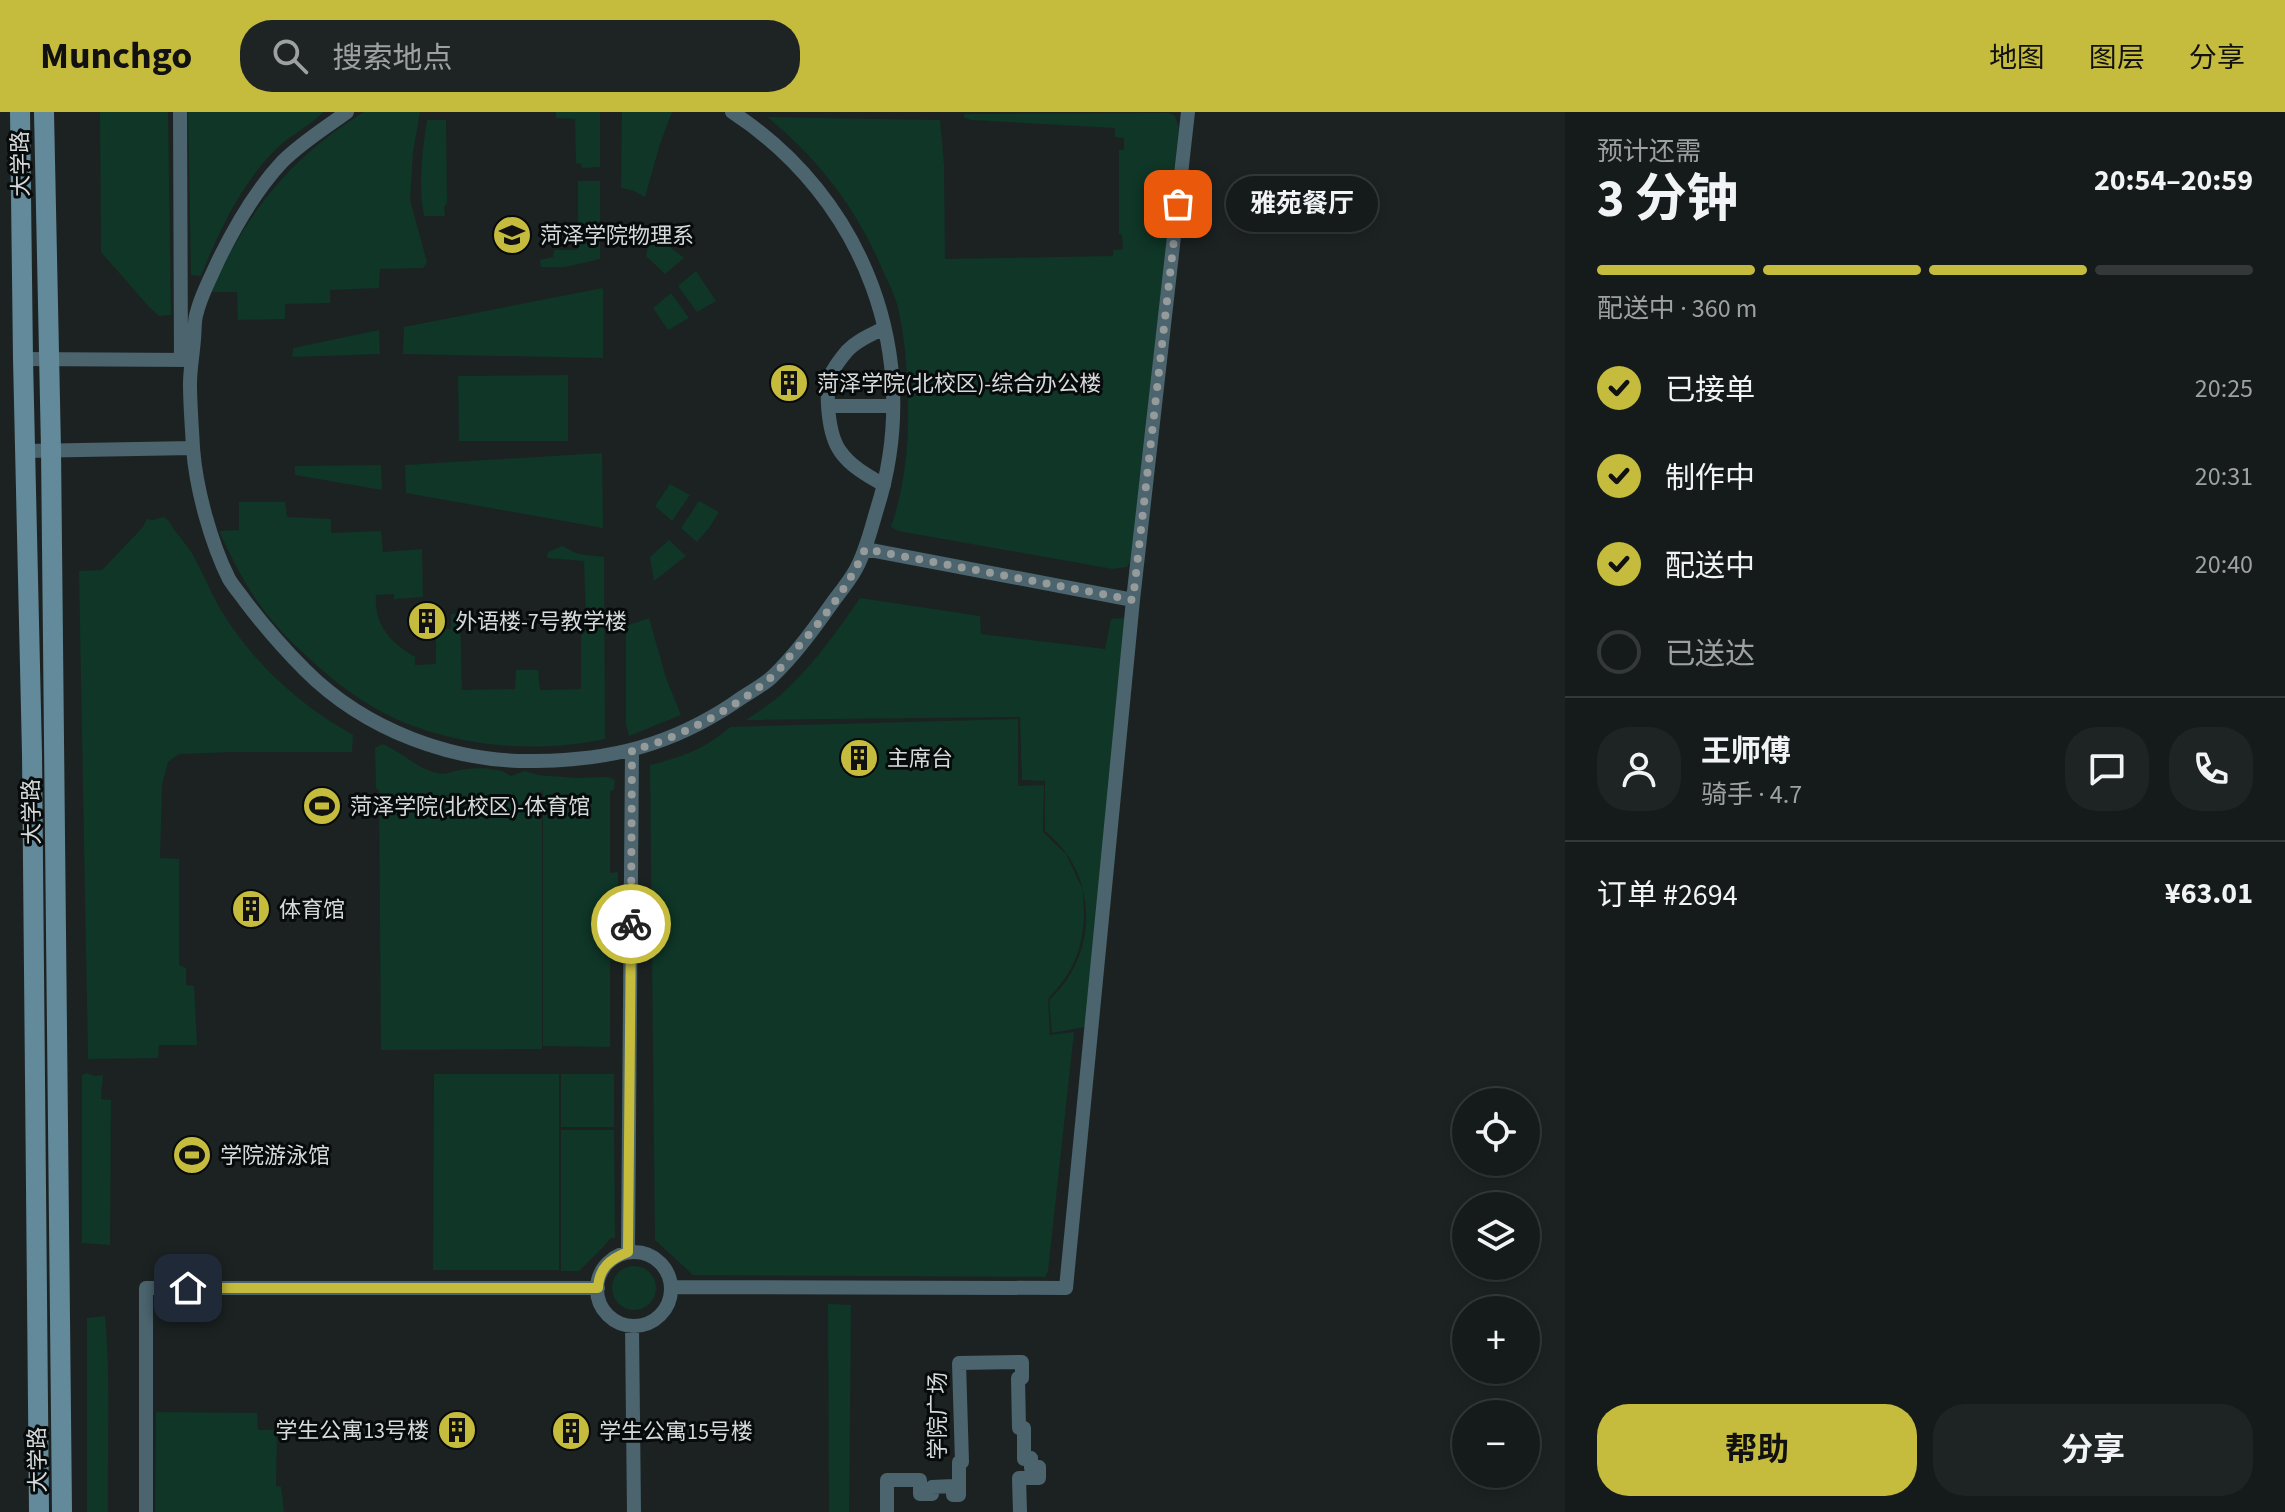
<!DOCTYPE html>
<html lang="zh">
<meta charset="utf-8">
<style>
body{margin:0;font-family:"Source Sans 3","Noto Sans SC",sans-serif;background:#1e2323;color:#f1f3f6;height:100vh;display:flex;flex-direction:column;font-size:30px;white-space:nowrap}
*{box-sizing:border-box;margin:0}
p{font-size:26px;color:#9da1a2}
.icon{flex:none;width:44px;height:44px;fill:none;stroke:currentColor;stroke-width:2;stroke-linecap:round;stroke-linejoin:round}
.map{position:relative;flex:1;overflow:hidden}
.drawer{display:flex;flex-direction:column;background:#151a1a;width:720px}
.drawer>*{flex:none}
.tools{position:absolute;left:1452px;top:976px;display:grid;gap:16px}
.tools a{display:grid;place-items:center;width:88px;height:88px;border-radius:50%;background:#151a1a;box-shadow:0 4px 12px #0003,0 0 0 2px #343839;font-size:40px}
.pin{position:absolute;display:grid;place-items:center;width:68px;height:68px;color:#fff;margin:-34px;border-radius:16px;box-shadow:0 4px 12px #0006}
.courier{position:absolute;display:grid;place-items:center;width:80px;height:80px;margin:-40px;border:6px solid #c5bc3d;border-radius:50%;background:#fff;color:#222;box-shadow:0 2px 10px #0007}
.bubble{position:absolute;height:56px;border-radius:28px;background:#151a1a;box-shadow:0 4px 12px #0003,0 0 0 2px #343839;font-size:26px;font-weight:700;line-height:56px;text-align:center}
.overview em{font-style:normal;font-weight:700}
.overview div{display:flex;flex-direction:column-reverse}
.overview{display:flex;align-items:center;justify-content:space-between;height:136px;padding:0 32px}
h1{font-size:52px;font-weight:700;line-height:60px}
.bar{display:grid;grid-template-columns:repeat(4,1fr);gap:12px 8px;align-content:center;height:96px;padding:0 32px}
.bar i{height:10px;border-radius:6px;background:#343839}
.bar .current{background:#c5bc3d}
.bar p{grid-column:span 4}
.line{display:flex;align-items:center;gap:20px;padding:0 32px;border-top:2px solid #343839}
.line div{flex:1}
.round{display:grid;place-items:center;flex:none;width:84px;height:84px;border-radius:32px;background:#1e2323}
ol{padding:0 32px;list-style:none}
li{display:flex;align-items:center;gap:24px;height:88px}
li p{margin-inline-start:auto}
li .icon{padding:8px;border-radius:50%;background:#c5bc3d;color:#111;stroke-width:4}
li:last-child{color:#9da1a2}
li i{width:44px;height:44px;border:4px solid #343839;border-radius:50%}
.cta{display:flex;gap:16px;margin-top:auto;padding:16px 32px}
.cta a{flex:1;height:92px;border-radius:32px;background:#c5bc3d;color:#111;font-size:32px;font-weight:700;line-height:92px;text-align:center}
.cta a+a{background:#1e2323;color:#f1f3f6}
header{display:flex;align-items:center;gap:48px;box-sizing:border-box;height:112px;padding:0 40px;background:#c5bc3d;color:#111}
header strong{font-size:38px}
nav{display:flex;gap:44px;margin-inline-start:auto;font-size:28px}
.search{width:560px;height:72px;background:#1e2323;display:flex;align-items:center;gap:20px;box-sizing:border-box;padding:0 28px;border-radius:32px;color:#9da1a2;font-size:30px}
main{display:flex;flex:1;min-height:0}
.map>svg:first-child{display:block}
</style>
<header>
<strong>Munchgo</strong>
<div class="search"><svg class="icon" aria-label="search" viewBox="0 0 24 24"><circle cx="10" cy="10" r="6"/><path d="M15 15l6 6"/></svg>搜索地点</div>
<nav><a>地图</a><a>图层</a><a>分享</a></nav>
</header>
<main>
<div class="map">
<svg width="1565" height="1400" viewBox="0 0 1565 1400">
<rect width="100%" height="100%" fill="#1c2222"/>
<path fill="#0f3627" d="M100,0H168L171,203L159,204L150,196L101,140Z
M188,0H324C309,14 289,24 274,39C240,74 219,119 201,164L191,163Z
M364,0H420L413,40L410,88L427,150L423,156L380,157L379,176L330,178V191L285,192V207L238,208L237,180H213L211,177C250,98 288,47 364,0Z
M556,0H600V55L582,56L581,52L576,51L575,7L556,6Z
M622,0H672L660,32L645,85L634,79L621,76Z
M1169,1L1175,4L1179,16L1131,448L1127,455L1113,457L898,419L891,415C905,374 909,332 908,289C907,256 905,224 897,192C894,181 888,170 883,159C857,97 819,47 767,5L940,8L944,52L945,147L1113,144V138L1123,137L1122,123L1119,122V38H1124V26L1115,25V16L971,8L963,5L965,2Z
M427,8H446L447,91L444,95L445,104H424C418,72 422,40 427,8Z
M578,69H600V147L565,155H541L540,148L553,145L554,138H578Z
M651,120L684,146L665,162L646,144Z
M696,159L716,189L697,200L678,174Z
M603,176V246L403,242L404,215Z
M671,181L689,206L668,218L653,196Z
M379,218L380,242L292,245L293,236Z
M568,263V329H459L458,264Z
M602,341L603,416L406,381L405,353Z
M381,353L382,378L295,363V354Z
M670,372L690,383L672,409L655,394Z
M699,389L719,400L709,416L697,430L681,416Z
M239,390H285L287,405L331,407V421L381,419L383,440L422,437L423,485L394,487V482L376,483C374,513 390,530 415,545V553L436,552V516L451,517V502H460L462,578L515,577L516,558H538L540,578L581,577V501H586L584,449L547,446L548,440L562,434L578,442L604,445L605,627C532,643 439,634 373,595C351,582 329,565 310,547C290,529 272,511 257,489C242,467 230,443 219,419L239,418Z
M164,405C170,409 171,413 175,419C181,427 188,434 193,443C202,459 209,477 218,493C250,548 297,592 353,623L352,640H231L179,642L168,650L162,673L160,746L179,747V853L186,856V873L194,874L197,933H159L158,946L88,947L79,459L102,458L143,415L147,407L153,408Z
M669,428L686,444L654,469L650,445Z
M860,486L980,504L981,522L1105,537L1111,507L1126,506L1085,915L1052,921L1049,888C1079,861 1093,819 1083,779C1083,787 1084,796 1084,805C1082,841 1072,861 1048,887L1050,923L1074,920L1048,1159L1045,1165L693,1163L655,1128L650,653C680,646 707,636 730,615L1018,607V674L1044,673L1043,720L1066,742L1083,778C1077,753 1064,735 1045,719V669L1022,668L1020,605L746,608C756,601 767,594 776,587C810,558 835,522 860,486Z
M649,506L666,566L681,603L629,624L626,613V514Z
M382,632C401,639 417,657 437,661C445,663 448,661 455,659C471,655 498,654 511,664L525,659L538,663L577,666L608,665L615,668L614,678L610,679V761L618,760V849H610V935L543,934V678H542V937L381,938L379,678L376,676L375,636Z
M87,961L95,964L103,963L101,987L111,988L110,1133L82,1131V963Z
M434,962H559V1158H433Z
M561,962H614V1015H561Z
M561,1018H614L615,1126H611C609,1129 584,1155 579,1159H561Z
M612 1176a22 22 0 1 1 44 0a22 22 0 1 1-44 0Z
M828,1192L851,1193L849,1400H829Z
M105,1204C111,1269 107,1334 108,1400H87V1206Z
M156,1300L257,1301L258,1318H277L276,1374L281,1375L284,1400H155Z"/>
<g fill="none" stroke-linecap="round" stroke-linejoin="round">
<path stroke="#4b646e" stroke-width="14" d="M180,0L181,248
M347,0C325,16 301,31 282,50C255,79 235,114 218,149C211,165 201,183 197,200C194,208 195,218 194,227C193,242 190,257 190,272C190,293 192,315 193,336C196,377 211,431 229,467C234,475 240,482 245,489C264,514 283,536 305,558C365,618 453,651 536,649C612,648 671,633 734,591C746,582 761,575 772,565C796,542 816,514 835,487C842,478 850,468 856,457C866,439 871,417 877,397C925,245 864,86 732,0
M23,247L190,248
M829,294H893
M25,339L193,336
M884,373C868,364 850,354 840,339C828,322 824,278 832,260C836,253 842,245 847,239C857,228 871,223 884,216
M1133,488L1188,0
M628,1140L632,638
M597 1177a37 37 0 1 1 74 0a37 37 0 1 1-74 0Z
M672,1175L1066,1176L1133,488L865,437
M632,1215L634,1400
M146,1400V1176H598
M887,1400V1368H920V1382H932V1375L953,1374V1383H959V1350H962L959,1251L1022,1250V1266H1018L1019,1316H1024V1347L1031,1346V1356L1039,1355V1366H1019L1020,1400"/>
<path stroke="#628a9a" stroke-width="20" d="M20,0L23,247L32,642L39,1400
M44,0L51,337L62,1400"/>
</g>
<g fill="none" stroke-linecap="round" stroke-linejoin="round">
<path stroke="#959a9a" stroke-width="8" stroke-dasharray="0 14.4" d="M631,812L632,638C674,629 737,595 769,567C777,561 784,552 790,544C819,512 848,477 865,437L1133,488L1178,92"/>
<path stroke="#c5bc3d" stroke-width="10" d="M188,1176H598C599,1156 610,1147 628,1140L631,812"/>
</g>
<defs>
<g id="university-disc" transform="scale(2)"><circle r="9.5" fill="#c5bc3d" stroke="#080b0b"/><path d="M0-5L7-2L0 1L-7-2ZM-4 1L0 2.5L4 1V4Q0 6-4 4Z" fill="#111"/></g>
<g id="building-disc" transform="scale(2)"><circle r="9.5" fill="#c5bc3d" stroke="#080b0b"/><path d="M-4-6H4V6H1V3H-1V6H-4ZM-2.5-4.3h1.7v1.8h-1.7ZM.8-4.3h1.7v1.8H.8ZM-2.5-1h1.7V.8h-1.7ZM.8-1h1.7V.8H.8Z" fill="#111"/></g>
<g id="stadium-disc" transform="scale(2)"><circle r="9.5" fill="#c5bc3d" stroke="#080b0b"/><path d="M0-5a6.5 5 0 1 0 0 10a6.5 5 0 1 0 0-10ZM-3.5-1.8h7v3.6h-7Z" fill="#111"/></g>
</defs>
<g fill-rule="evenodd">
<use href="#university-disc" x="512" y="123"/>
<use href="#building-disc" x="789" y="271"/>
<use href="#building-disc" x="427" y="509"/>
<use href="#building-disc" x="859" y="646"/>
<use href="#stadium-disc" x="322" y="694"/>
<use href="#building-disc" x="251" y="797"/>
<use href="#stadium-disc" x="192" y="1043"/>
<use href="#building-disc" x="457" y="1318"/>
<use href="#building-disc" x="571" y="1319"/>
</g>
<g text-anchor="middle" stroke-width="6" stroke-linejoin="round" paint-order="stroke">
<g font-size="22" fill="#d6dada" stroke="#080b0b">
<text transform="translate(20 52) rotate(-91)" y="8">大学路</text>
<text transform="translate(31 700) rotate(-91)" y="8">大学路</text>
<text transform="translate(937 1304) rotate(-90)" y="8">学院广场</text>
<text transform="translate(37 1348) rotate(-91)" y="8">大学路</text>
</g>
<g font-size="22" fill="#d6dada" stroke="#080b0b" text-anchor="start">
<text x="540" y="131">菏泽学院物理系</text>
<text x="817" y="279">菏泽学院(北校区)-综合办公楼</text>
<text x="455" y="517">外语楼-7号教学楼</text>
<text x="887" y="654">主席台</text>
<text x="350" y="702">菏泽学院(北校区)-体育馆</text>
<text x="279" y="805">体育馆</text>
<text x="220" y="1051">学院游泳馆</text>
<text x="429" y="1326" text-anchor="end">学生公寓13号楼</text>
<text x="599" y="1327">学生公寓15号楼</text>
</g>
</g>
</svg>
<div class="tools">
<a><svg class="icon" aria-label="locate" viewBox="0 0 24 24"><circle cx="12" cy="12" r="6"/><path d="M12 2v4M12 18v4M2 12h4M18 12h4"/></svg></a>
<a><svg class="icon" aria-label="layers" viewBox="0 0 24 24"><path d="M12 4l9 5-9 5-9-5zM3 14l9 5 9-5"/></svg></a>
<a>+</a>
<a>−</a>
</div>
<div class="pin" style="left:1178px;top:92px;background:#ea580c"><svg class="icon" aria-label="bag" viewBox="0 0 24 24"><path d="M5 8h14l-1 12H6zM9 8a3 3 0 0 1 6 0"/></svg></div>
<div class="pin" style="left:188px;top:1176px;background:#1f2937"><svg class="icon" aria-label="home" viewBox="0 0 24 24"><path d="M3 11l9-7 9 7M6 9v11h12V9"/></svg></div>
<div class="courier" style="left:631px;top:812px"><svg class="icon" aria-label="bike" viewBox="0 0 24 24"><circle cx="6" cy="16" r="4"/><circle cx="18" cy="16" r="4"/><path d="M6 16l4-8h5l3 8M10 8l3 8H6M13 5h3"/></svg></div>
<div class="bubble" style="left:1226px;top:64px;width:152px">雅苑餐厅</div>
</div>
<section class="drawer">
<div class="overview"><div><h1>3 分钟</h1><p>预计还需</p></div><em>20:54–20:59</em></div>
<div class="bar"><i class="current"></i><i class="current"></i><i class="current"></i><i></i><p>配送中 · 360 m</p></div>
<ol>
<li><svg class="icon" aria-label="check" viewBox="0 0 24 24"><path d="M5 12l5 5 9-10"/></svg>已接单<p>20:25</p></li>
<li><svg class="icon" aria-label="check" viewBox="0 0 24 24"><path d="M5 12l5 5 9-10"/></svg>制作中<p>20:31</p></li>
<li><svg class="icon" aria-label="check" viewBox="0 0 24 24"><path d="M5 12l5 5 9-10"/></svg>配送中<p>20:40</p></li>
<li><i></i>已送达</li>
</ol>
<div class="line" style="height:144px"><a class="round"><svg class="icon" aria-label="person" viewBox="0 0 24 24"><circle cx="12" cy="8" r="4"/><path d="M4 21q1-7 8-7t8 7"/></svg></a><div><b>王师傅</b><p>骑手 · 4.7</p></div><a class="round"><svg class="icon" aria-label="chat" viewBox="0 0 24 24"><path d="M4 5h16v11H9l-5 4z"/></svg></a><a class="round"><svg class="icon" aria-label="phone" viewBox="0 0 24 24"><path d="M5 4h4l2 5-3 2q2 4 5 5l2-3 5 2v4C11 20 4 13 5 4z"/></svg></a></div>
<div class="line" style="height:104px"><div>订单 #2694</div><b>¥63.01</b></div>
<div class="cta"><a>帮助</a><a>分享</a></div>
</section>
</main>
